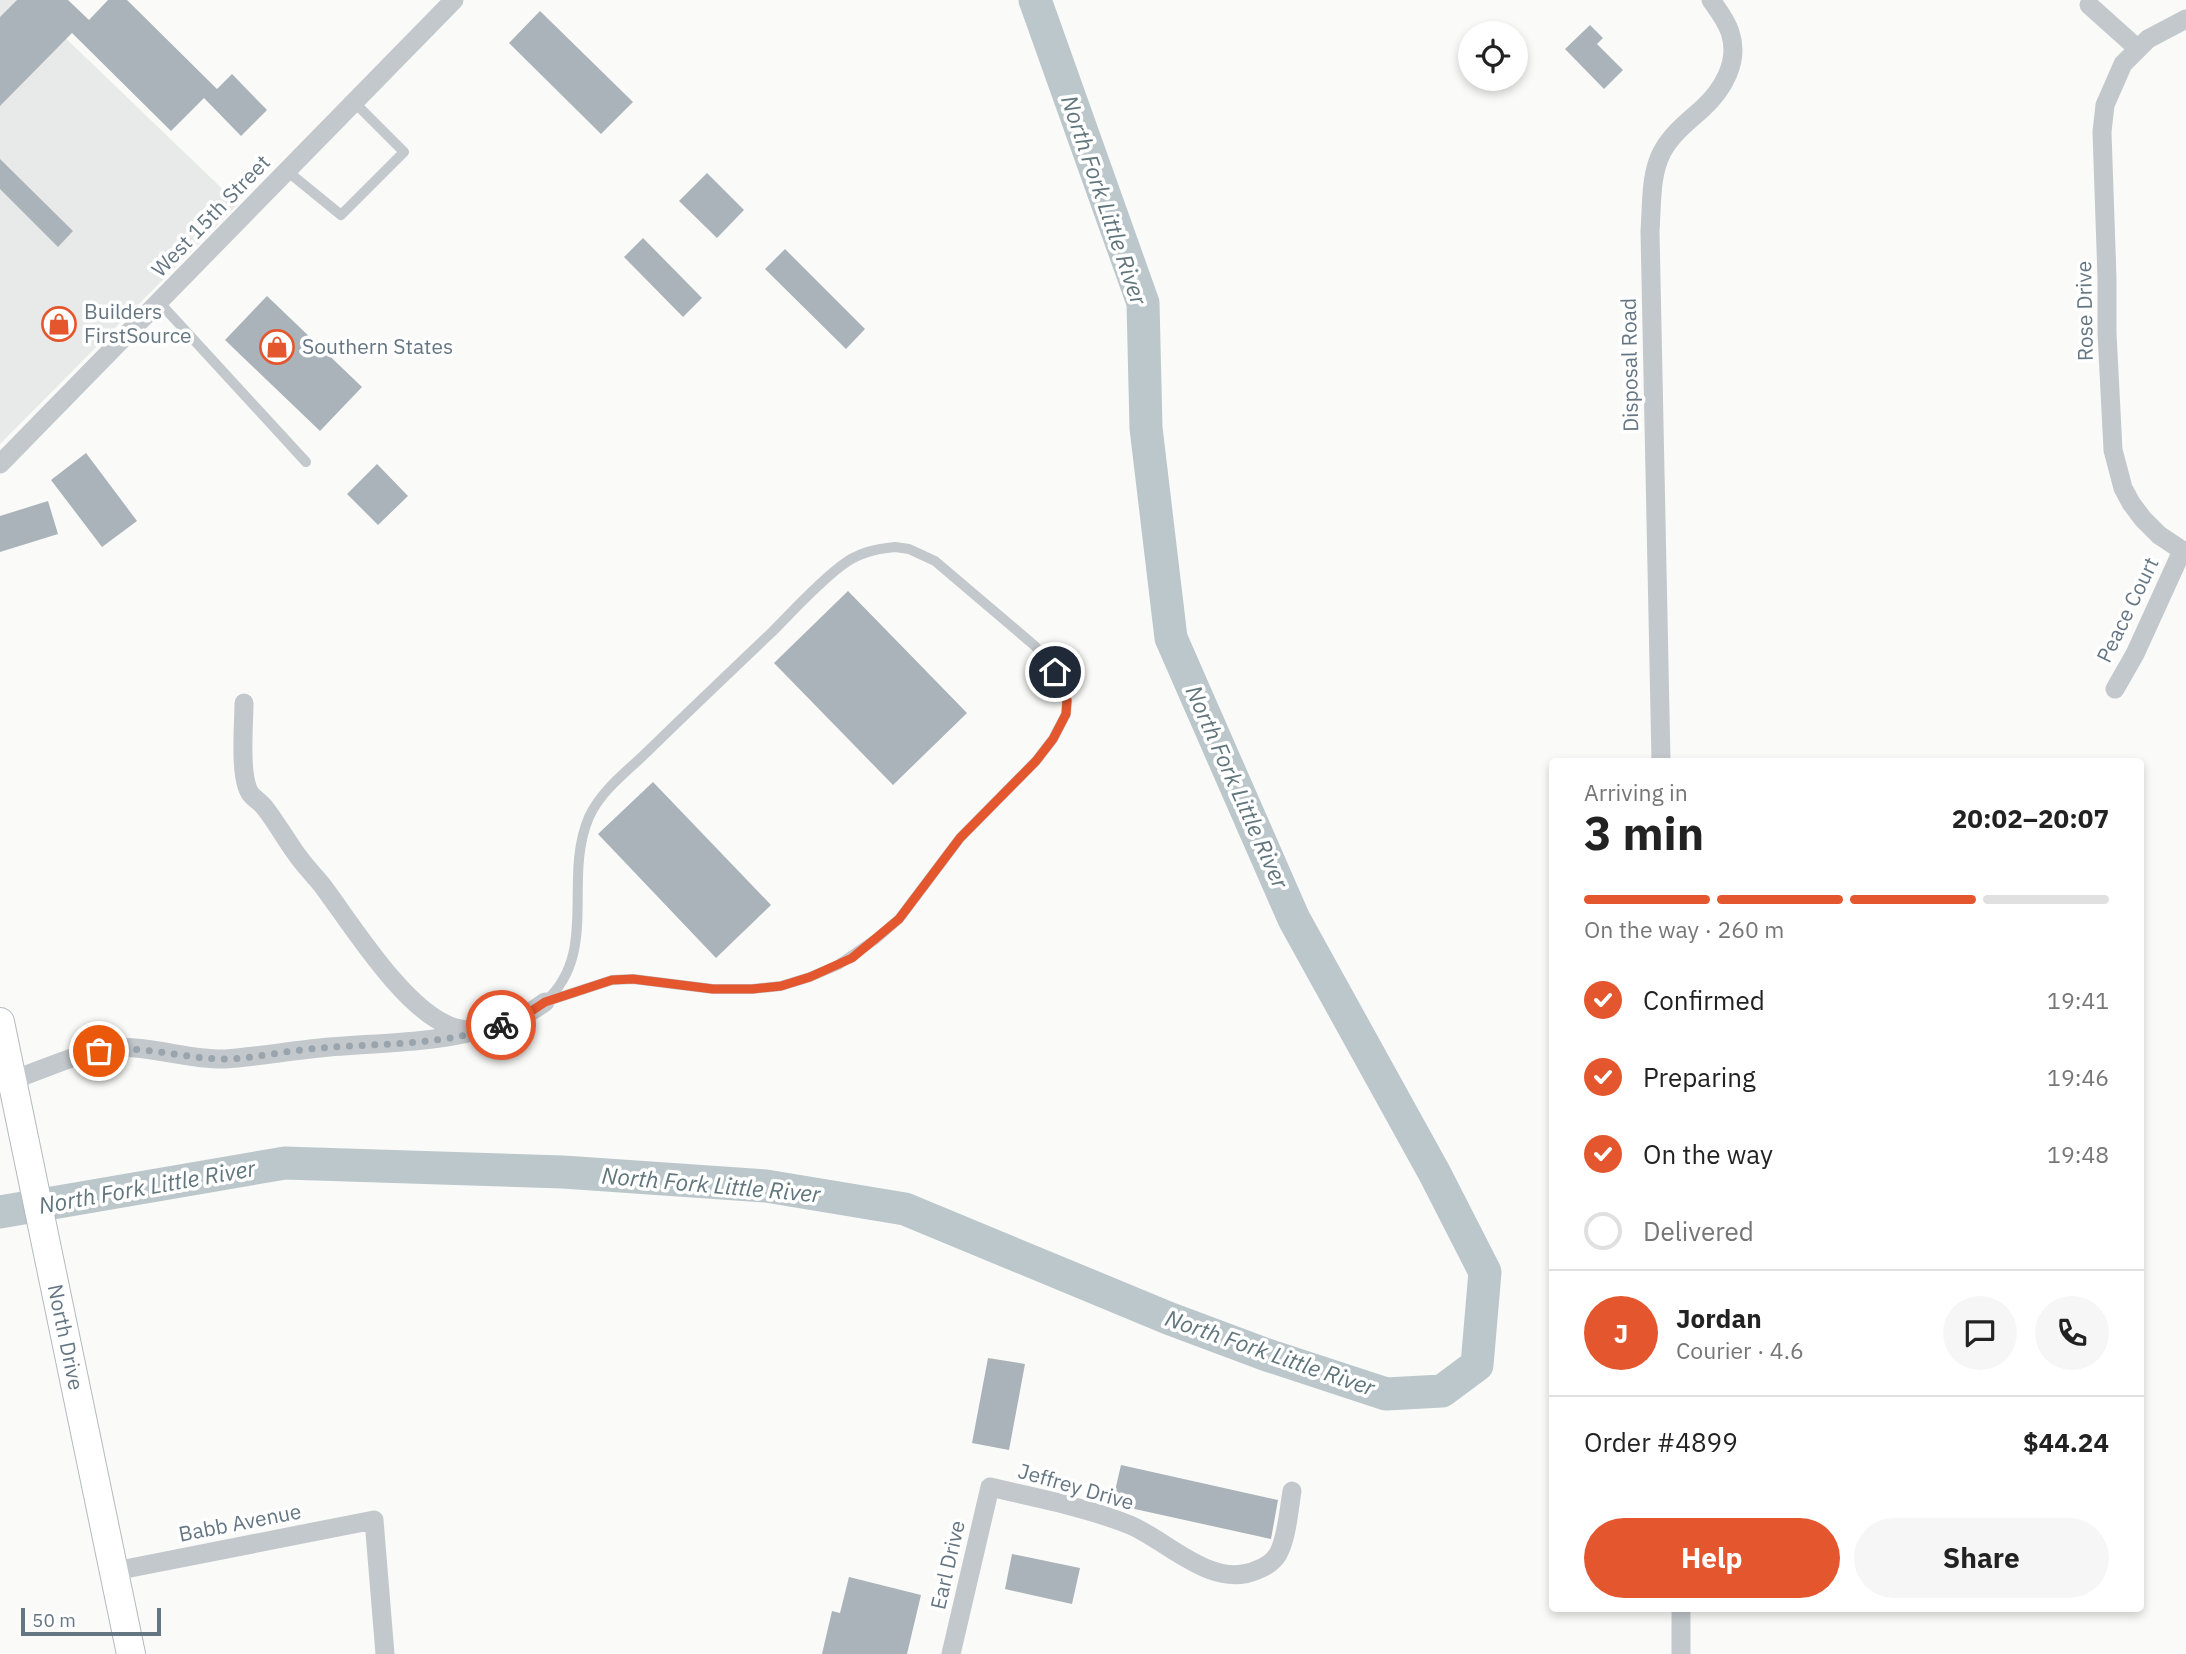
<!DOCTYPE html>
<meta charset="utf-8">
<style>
body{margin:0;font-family:"IBM Plex Sans",sans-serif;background:#f6f6f6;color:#222;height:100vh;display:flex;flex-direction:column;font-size:26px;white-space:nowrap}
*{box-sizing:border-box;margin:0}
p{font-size:23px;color:#767676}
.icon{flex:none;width:38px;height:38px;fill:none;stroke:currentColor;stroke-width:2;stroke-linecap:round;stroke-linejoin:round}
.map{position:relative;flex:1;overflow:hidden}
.side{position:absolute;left:1549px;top:758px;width:595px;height:854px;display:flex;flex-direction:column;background:#fff;border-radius:7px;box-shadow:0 4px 10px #0003}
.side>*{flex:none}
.buttons{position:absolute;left:1458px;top:21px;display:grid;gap:14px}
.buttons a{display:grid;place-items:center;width:70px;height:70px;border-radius:50%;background:#fff;box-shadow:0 4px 10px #0003;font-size:35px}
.scale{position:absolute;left:21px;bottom:18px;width:140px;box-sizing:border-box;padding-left:7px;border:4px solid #657683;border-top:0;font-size:19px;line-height:24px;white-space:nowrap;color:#657683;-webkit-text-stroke:5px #fff;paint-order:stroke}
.pin{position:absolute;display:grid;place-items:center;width:60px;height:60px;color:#fff;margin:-30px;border:4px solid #fff;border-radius:50%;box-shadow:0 2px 7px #0007}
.courier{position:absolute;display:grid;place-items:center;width:70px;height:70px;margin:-35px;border:5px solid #e4572e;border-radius:50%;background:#fff;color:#222;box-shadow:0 2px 9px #0007}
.summary em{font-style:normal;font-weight:700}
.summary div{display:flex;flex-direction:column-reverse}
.summary{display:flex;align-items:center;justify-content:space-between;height:119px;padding:0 35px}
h1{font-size:46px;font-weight:700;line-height:52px}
.bar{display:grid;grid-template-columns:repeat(4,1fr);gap:10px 7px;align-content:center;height:84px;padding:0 35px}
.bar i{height:9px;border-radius:5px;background:#e0e0e0}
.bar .selected{background:#e4572e}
.bar p{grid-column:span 4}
.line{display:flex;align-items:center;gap:18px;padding:0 35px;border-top:2px solid #e0e0e0}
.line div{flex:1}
.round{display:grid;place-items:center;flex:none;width:74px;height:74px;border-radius:37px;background:#f6f6f6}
ol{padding:0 35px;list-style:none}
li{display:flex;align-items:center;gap:21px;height:77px}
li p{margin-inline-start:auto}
li .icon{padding:7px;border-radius:50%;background:#e4572e;color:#fff;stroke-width:4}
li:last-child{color:#767676}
li i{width:38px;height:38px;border:4px solid #e0e0e0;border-radius:50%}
.action{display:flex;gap:14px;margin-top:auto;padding:14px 35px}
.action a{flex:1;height:80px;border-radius:42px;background:#e4572e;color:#fff;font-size:28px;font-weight:700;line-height:80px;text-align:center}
.action a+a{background:#f6f6f6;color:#222}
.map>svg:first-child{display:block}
</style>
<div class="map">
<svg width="2186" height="1654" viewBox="0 0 2186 1654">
<rect width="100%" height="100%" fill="#fafaf8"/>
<path fill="#e8e9e9" d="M0,0H26L238,204L0,444Z"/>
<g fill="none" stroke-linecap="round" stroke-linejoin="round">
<path stroke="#bbc7cb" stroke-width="33" d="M0,1212L285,1163L563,1172L766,1186L905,1209L1168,1318L1267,1355L1386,1394L1442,1391L1477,1365L1485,1272L1435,1174L1294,919L1171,638L1146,428L1143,303L1035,0"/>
</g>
<path fill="#aab3b9" d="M17,0H68L89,20L108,0H127L217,89L232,74L267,110L241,136L204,98L171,131L72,33L0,106V17Z
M540,11L633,102L601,134L509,43Z
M1590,25L1603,38L1597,44L1623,70L1604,89L1565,49Z
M0,159L73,231L58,247L0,189Z
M707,173L744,210L717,238L679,201Z
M643,238L702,298L683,317L624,257Z
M785,249L865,329L846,349L765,269Z
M267,296L362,387L320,431L225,340Z
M86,453L137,521L102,547L51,480Z
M377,464L408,496L378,525L347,494Z
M48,501L58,534L0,552V516Z
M848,591L967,713L893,785L774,663Z
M653,782L771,905L716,958L598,834Z
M988,1358L1025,1364L1009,1450L972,1443Z
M1121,1465L1278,1500L1271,1539L1112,1504Z
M1012,1554L1080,1568L1072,1604L1005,1589Z
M849,1577L921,1595L907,1654H822L832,1611L840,1613Z"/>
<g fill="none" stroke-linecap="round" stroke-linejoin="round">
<g stroke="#b3babf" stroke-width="30">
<g id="secondary">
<path id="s1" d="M0,1022L131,1654"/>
</g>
</g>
<path stroke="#c3c8cc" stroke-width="10" d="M287,171L341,215L404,152L354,102
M159,302L306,462
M895,547L909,549L935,561L1035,646L1055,672L1067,700L1066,714L1053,739L1036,761L960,838L899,919L876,939L838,965L810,977L781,986L752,989H713L633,979L612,980L545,1002C600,952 562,880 589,817C602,789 628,771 649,750C690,710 731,671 772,632C794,610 816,585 841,566C857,553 875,549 895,547Z"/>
<path stroke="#c3c8cc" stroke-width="19" d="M2089,5L2137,48
M2186,19L2148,39L2123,64L2105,105L2102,132L2107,278V333L2113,450L2123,488L2131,503L2143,519L2159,535L2186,553
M0,464L454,0
M2115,689L2135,654L2182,551
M244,703C244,724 239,776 250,793C254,799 261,802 265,808C276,822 285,838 295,852C303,864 313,874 322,885C352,925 403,1008 450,1026C483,1038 519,1021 545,1002
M1661,761L1650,231C1652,205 1650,175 1662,152C1672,134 1687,122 1702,109C1723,90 1740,61 1730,32C1726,20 1718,10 1711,0
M12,1080C43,1070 81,1051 113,1048C151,1045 187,1060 225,1059C256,1057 288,1051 320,1048C369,1043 419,1044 468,1033
M115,1571L374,1520L385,1654
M1681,1608V1654
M951,1654L990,1487C1037,1498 1085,1507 1130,1525C1168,1541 1212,1590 1257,1570C1265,1567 1274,1561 1278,1554C1287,1538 1289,1509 1292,1491"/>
<use href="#secondary" stroke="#fff" stroke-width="28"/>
</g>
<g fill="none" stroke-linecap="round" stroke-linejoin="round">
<path stroke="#99a4ac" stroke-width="7" stroke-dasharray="0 12.6" d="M99,1051C140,1044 180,1058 221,1059C254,1059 288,1050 321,1048C380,1043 445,1046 501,1025"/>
<path stroke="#e4572e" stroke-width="9" d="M501,1025L533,1010L545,1002L612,980L633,979L713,989H752L781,986L810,977L852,958L899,919L960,838L1036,761L1053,739L1066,714L1067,701L1055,672"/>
</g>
<defs>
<g id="shop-ring" transform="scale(1.75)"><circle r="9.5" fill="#fff" stroke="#e4572e" stroke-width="1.5"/><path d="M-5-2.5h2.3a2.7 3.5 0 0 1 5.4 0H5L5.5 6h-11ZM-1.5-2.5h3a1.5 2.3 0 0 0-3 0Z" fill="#e4572e"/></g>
</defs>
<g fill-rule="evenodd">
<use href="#shop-ring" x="59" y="324"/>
<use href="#shop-ring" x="277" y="347"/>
</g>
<g text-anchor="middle" stroke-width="7" stroke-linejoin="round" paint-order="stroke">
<g font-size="21" fill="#657683" stroke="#fff">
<text transform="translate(211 216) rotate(-46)" y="7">West 15th Street</text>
<text transform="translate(2085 311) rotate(-91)" y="7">Rose Drive</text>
<text transform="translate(1630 365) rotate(-91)" y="7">Disposal Road</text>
<text transform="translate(2128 610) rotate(-64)" y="7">Peace Court</text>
<text dy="7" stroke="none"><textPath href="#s1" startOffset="322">North Drive</textPath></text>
<text transform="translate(1076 1487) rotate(16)" y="7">Jeffrey Drive</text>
<text transform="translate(240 1523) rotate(-11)" y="7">Babb Avenue</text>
<text transform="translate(948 1565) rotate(-77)" y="7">Earl Drive</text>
</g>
<g font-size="21" fill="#657683" stroke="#fff" text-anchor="start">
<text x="84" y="319">Builders<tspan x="84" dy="24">FirstSource</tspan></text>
<text x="302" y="354">Southern States</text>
</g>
<g font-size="23" font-style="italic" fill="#60757c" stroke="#fff">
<text transform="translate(1104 200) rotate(71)" y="8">North Fork Little River</text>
<text transform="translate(1237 787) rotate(66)" y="8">North Fork Little River</text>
<text transform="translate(711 1185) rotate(5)" y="8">North Fork Little River</text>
<text transform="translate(147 1187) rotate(-10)" y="8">North Fork Little River</text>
<text transform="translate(1270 1353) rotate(19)" y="8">North Fork Little River</text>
</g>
</g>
</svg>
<div class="buttons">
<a><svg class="icon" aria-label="locate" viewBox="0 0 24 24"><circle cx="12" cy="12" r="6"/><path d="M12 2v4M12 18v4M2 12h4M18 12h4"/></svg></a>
</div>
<div class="scale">50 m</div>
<div class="pin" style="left:99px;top:1051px;background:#ea580c"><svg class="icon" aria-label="bag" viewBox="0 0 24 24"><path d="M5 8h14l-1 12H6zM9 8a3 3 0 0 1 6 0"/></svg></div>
<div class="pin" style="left:1055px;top:672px;background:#1f2937"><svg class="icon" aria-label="home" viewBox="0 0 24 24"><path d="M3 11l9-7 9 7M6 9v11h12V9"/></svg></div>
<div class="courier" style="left:501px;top:1025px"><svg class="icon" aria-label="bike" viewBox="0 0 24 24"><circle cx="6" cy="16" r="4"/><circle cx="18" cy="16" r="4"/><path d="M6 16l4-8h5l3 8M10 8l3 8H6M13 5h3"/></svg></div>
<section class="side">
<div class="summary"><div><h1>3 min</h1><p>Arriving in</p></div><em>20:02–20:07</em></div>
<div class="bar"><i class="selected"></i><i class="selected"></i><i class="selected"></i><i></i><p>On the way · 260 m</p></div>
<ol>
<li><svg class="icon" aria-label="check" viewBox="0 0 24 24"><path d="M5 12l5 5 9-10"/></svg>Confirmed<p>19:41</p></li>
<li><svg class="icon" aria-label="check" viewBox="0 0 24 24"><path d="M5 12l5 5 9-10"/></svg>Preparing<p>19:46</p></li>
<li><svg class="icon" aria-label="check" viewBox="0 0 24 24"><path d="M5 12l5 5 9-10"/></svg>On the way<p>19:48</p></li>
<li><i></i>Delivered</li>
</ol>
<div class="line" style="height:126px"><b class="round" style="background:#e4572e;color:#fff">J</b><div><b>Jordan</b><p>Courier · 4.6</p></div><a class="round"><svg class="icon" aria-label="chat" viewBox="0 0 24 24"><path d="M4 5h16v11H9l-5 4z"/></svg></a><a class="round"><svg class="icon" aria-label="phone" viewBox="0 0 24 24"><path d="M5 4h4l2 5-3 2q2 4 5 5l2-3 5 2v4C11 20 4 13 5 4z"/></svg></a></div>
<div class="line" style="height:91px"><div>Order #4899</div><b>$44.24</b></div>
<div class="action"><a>Help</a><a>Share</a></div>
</section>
</div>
